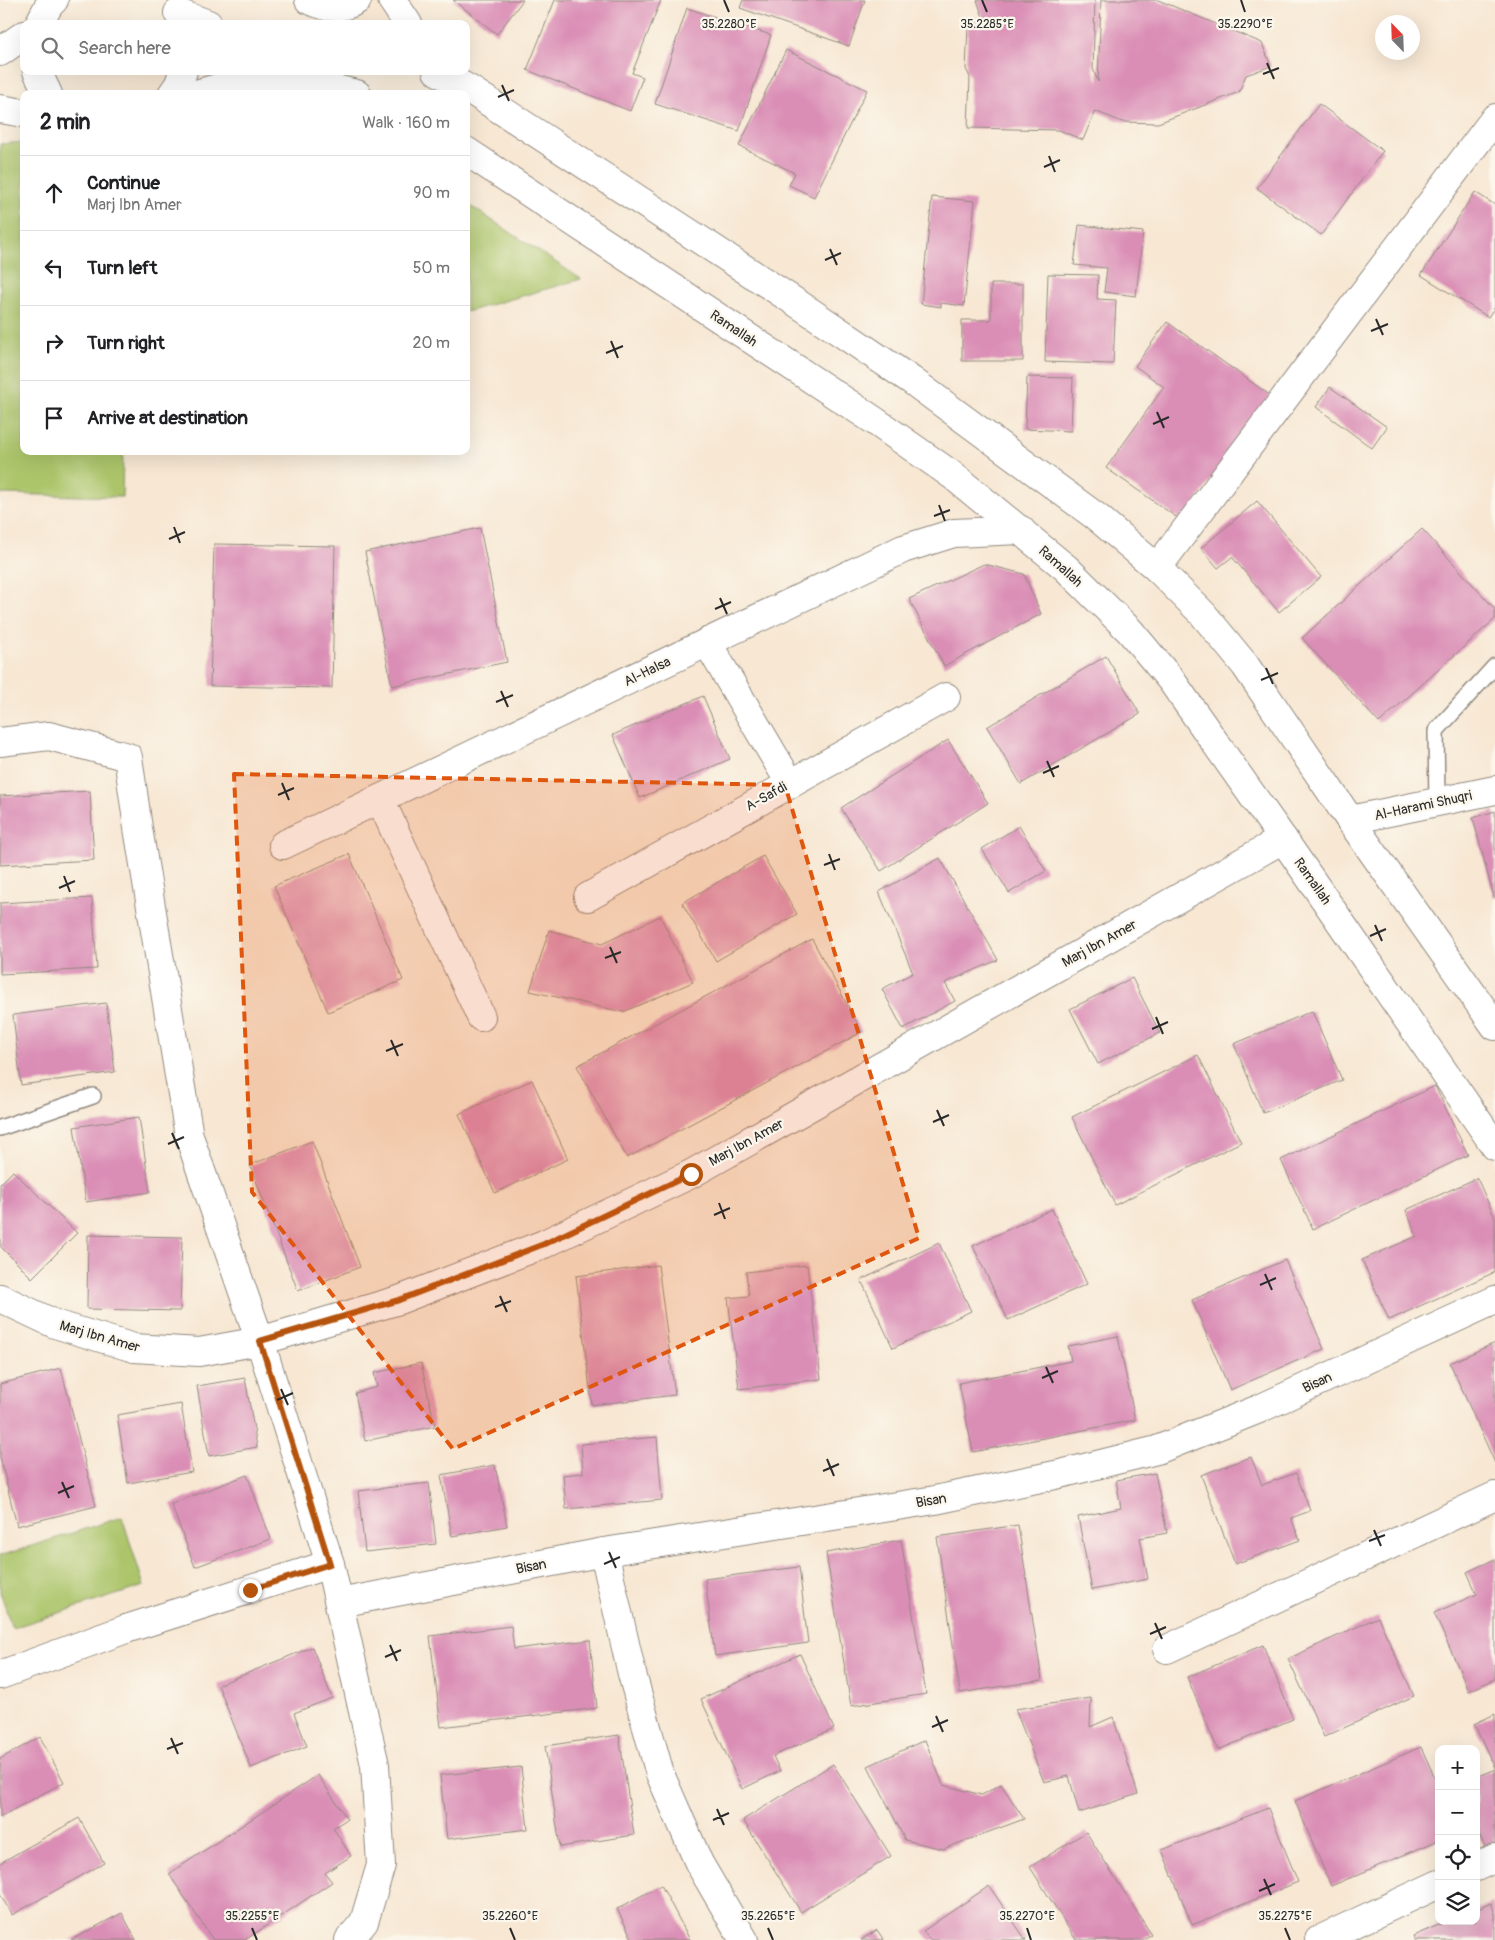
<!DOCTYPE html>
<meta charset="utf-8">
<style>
body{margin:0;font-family:Pangolin,sans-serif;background:#f2f2f2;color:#202124}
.controls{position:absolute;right:15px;bottom:15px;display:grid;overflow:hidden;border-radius:10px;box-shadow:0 5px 20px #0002}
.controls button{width:45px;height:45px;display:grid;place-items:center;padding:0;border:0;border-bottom:1px solid #e0e0e0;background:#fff;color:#202124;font:25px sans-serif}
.compass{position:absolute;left:1375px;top:15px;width:45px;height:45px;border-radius:50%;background:#fff;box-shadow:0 5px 20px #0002;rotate:337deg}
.stop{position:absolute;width:15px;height:15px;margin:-11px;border:4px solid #b45309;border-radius:50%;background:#fff}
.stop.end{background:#b45309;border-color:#fff;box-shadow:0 1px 5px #0008}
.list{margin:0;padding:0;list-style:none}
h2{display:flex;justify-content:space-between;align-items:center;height:65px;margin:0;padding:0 20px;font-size:21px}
h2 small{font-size:16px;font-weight:400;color:#757577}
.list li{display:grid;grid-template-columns:32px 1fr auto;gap:15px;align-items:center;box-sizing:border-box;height:75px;padding:0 20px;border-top:1px solid #e0e0e0}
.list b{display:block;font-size:19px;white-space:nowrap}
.list p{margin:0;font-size:16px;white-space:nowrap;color:#757577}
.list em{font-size:16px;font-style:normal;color:#757577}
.icon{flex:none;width:28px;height:28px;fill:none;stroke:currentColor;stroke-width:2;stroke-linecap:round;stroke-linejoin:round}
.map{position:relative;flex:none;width:1495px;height:1940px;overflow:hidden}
.search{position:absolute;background:#fff;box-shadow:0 5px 20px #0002;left:20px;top:20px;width:450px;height:55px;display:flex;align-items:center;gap:12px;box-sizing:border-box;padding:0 18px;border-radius:10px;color:#757577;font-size:19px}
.panel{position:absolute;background:#fff;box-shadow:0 5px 20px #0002;left:20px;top:90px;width:450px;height:365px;border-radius:10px}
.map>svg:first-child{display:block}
</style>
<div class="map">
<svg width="1495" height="1940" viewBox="0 0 1495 1940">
<rect width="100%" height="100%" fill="#fbf7ec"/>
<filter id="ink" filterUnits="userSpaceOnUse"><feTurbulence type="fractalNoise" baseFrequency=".02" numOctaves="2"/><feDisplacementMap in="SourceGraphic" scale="10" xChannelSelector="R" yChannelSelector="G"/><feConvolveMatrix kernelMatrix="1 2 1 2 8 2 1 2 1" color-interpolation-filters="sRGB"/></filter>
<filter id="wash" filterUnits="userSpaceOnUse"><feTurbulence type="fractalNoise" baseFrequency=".0096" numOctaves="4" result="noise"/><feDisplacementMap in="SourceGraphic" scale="20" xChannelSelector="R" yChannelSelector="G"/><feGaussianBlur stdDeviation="1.12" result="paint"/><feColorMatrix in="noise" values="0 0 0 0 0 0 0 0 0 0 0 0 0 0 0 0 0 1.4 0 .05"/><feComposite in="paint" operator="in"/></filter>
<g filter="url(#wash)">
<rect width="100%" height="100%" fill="#f7e7d3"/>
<!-- green -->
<g fill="#acc56b" stroke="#6c784b">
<polygon points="24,142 24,451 123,451 122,497 0,494 0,144"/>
<polygon points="466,203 581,279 466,312"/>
<polygon points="122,1517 144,1586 12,1628 0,1592 0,1556"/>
</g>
<g id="blocks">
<!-- building -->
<g fill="#da8db5">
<polygon points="453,0 523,0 497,34"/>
<polygon points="555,0 661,0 632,73 643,77 630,111 527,70"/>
<polygon points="743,0 865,0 849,46 740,8"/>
<polygon points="977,0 1095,0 1093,69 1098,82 1101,0 1158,0 1262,43 1271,66 1246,75 1239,92 1158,123 1122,122 1095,111 1083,140 1059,130 968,128 970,77 966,69 968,26 984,20"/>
<polygon points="687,8 771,35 739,131 655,104"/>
<polygon points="786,50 867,90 814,197 789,185 795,173 739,146"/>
<polygon points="1319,104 1383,151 1321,235 1257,188"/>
<polygon points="1475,192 1495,205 1495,307 1488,317 1421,275"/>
<polygon points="932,197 975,201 964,306 941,303 941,307 921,304"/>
<polygon points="1079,225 1143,232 1136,296 1104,292 1107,268 1074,265"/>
<polygon points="1048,274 1098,275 1097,299 1116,300 1113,364 1045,362"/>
<polygon points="991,284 1023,284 1023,361 962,361 962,320 991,320"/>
<polygon points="1167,322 1271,396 1182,521 1106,468 1164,387 1135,366"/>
<polygon points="1027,377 1073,378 1071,431 1025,429"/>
<polygon points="1330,387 1387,427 1372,448 1316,407"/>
<polygon points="1257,501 1321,577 1279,612 1232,557 1218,568 1201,548"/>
<polygon points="480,528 507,662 392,686 365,552"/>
<polygon points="1422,529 1495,609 1495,619 1379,723 1302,638"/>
<polygon points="214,544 335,546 332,688 210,686"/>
<polygon points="984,564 1024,574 1041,614 944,666 909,599"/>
<polygon points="1106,656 1140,714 1021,784 987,727"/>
<polygon points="703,696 730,759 640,798 613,735"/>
<polygon points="948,740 988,803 881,871 841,808"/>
<polygon points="90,791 94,860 0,865 0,796"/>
<polygon points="1495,811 1495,898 1494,898 1473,818"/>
<polygon points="1019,826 1046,871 1009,893 982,849"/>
<polygon points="349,854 403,980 328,1012 274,886"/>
<polygon points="763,856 797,914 716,961 682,903"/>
<polygon points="940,858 998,960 945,983 955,1001 903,1029 882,989 913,973 879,892"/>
<polygon points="92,898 97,969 0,974 0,903"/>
<polygon points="660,916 693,982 623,1012 530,991 549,930 602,944"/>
<polygon points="812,939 862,1032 627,1158 577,1066"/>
<polygon points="1132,978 1160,1033 1098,1064 1070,1009"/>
<polygon points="106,1003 115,1072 21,1085 13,1015"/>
<polygon points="1312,1011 1342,1080 1263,1113 1234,1044"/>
<polygon points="1198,1055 1241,1142 1115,1205 1072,1117"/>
<polygon points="532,1080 568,1159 495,1193 459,1114"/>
<polygon points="1435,1086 1468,1155 1313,1229 1281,1160"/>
<polygon points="139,1117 150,1192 86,1202 74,1127"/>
<polygon points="312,1141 360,1267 298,1291 250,1165"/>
<polygon points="13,1171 77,1233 32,1278 0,1246 0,1184"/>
<polygon points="1477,1178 1495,1218 1495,1272 1389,1320 1362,1260 1417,1236 1406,1210"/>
<polygon points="1052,1209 1087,1284 1008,1320 973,1246"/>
<polygon points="88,1235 182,1237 180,1311 87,1309"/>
<polygon points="939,1243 971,1311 893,1348 861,1280"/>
<polygon points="1285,1260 1324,1349 1230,1390 1192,1300"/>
<polygon points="658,1265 675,1395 592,1405 576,1276"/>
<polygon points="807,1265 821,1379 739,1389 728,1298 749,1296 746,1272"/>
<polygon points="1118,1336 1135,1420 973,1452 959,1383 1071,1361 1068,1346"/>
<polygon points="1495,1343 1495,1463 1450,1363"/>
<polygon points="421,1363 435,1426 365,1441 355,1393 377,1387 374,1373"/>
<polygon points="61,1368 96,1506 17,1526 0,1457 0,1384"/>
<polygon points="245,1378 257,1447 209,1456 197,1386"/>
<polygon points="181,1404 192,1472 128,1483 117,1415"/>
<polygon points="657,1437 662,1500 566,1509 563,1475 583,1473 581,1444"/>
<polygon points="1251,1457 1262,1485 1296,1473 1310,1511 1291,1518 1300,1540 1235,1564 1201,1475"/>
<polygon points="495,1465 507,1526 452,1536 441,1475"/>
<polygon points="1155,1473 1167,1533 1140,1538 1148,1579 1092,1590 1078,1517 1121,1508 1116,1480"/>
<polygon points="247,1475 271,1539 195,1567 171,1504"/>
<polygon points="429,1483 436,1544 365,1552 358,1491"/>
<polygon points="1018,1525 1042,1680 960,1693 937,1537"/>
<polygon points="901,1540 926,1694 851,1706 826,1553"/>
<polygon points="1495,1559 1495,1679 1469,1691 1434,1613 1477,1594 1467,1572"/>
<polygon points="799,1567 808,1643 715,1656 705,1579"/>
<polygon points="1378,1617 1414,1696 1324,1737 1288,1659"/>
<polygon points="511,1626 514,1649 590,1640 597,1708 441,1727 430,1636"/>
<polygon points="1263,1645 1293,1719 1218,1750 1187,1677"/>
<polygon points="312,1647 332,1698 294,1713 307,1746 251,1768 218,1685"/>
<polygon points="800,1654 834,1729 773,1756 780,1771 742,1789 701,1699"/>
<polygon points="1091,1698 1090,1727 1113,1717 1138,1794 1079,1813 1069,1776 1044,1782 1015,1709"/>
<polygon points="1495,1714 1495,1768 1474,1724"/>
<polygon points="619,1735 634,1835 560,1847 545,1746"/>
<polygon points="40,1737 64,1782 0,1817 0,1759"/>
<polygon points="925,1740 943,1785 982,1795 1001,1784 1024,1819 943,1849 905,1840 868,1766"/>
<polygon points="1421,1747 1439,1787 1439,1840 1331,1886 1295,1801"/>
<polygon points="833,1764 891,1856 801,1912 743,1820"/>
<polygon points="521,1767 528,1829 447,1839 440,1775"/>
<polygon points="1495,1769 1495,1843 1485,1847 1476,1828 1476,1777"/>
<polygon points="318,1775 347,1819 333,1828 351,1856 325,1873 332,1882 245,1940 213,1940 169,1874"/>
<polygon points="1268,1808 1298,1882 1192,1925 1162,1850"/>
<polygon points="79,1818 104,1863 12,1915 0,1894 0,1863"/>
<polygon points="1086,1832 1151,1934 1143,1940 1076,1940 1030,1867"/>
<polygon points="661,1885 690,1940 633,1940 617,1909"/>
<polygon points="989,1886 1026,1940 930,1940 923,1931"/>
<polygon points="1491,1903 1495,1914 1495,1940 1415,1940 1413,1936 1448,1921 1476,1921 1476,1910"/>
<polygon points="122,1913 136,1940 71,1940"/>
<polygon points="877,1930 884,1940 861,1940"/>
</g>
</g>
</g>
<g filter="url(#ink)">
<use href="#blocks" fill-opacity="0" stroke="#91897f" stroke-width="1"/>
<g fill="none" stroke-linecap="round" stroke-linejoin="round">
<!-- service casing -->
<g stroke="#91897f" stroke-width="18">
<g id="service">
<polyline points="1437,802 1436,731 1495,666"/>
<polyline points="0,1128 93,1096"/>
</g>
</g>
<!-- minor casing -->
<g stroke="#91897f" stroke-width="30">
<g id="minor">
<polyline points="1157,568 1495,118"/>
<polyline points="707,642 790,783"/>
<polyline points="0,742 49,736 128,757 138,828 189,1136 260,1341 330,1564 375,1765 381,1865 364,1922 349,1940"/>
<polyline points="1495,790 1350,820 1495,1026"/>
<polyline points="380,799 481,1017"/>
<polyline points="283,845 903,549 954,533 1021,530"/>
<polyline points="588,897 946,697"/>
<polyline points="0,1298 55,1324 134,1348 199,1352 260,1341 399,1300 544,1244 691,1174 1283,839"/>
<polyline points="604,1552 632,1674 660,1774 699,1863 744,1940"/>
<polyline points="339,1603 604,1552 935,1500 1060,1474 1157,1450 1259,1409 1495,1300"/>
<polyline points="1167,1649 1495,1496"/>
<polyline points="0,1675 126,1629 330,1564"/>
<polyline points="1476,1867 1495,1858"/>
<polyline points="1319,1940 1439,1884"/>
</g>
</g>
<!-- tertiary casing -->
<g stroke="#91897f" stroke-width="30">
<g id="tertiary">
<path d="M 309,0 C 326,8 341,10 357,0"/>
<polyline points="392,0 408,24"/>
<polyline points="0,52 24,35"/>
<polyline points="437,71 472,91 806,309 911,380 1098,518 1157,568 1203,614 1245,665 1350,820"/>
<polyline points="0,109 24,113"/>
</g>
</g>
<!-- trunk casing -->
<g stroke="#91897f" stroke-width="30">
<g id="trunk">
<polyline points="178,13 208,24"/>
<polyline points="39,24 49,5 54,0"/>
<polyline points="37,71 48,94"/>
<polyline points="172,94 179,84 183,71"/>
<polyline points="196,94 246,80 290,78 357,94"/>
<polyline points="466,151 872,419 952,475 1066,568 1130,631 1171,680 1283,839 1495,1146"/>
</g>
</g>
<!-- service -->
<use href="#service" stroke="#fff" stroke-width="15"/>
<!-- minor -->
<use href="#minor" stroke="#fff" stroke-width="28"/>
<!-- tertiary -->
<use href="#tertiary" stroke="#fff" stroke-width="28"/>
<!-- trunk -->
<use href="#trunk" stroke="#fff" stroke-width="28"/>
</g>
</g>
<g fill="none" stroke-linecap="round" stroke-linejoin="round" filter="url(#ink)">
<!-- route -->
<polyline stroke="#b45309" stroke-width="6" points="250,1590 330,1564 260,1341 399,1300 544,1244 691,1174"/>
</g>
<!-- marked area -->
<path fill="#df570e" fill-opacity="0.2" stroke="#df570e" stroke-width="4" stroke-dasharray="10 6" stroke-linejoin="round" d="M 234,774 L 785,785 L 919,1238 L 453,1449 L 252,1192 Z"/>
<!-- ticks -->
<path fill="none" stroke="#2b2b2b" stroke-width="2" d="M 724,0 L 729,12M 982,0 L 987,12M 1241,0 L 1245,12M 1267,63 L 1274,79M 1263,74 L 1279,68M 502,85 L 509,101M 498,97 L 514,90M 1049,156 L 1055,172M 1044,167 L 1060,160M 830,249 L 837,265M 825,260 L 841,253M 1376,319 L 1383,335M 1371,331 L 1388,324M 611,341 L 618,358M 606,353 L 623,346M 1157,412 L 1164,428M 1153,424 L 1169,417M 939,505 L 945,521M 934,516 L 950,510M 174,527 L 180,543M 169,539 L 185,532M 720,598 L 727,614M 715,609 L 731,602M 1266,668 L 1273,684M 1261,680 L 1278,673M 501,691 L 508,707M 496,702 L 513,695M 1047,761 L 1054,777M 1043,773 L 1059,766M 282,783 L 289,800M 278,795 L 294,788M 829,854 L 835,870M 824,865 L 840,859M 64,876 L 70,892M 59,888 L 75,881M 1375,925 L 1382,941M 1370,936 L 1386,929M 610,947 L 617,963M 605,958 L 621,952M 1156,1017 L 1163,1034M 1152,1029 L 1168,1022M 391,1040 L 398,1056M 386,1051 L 403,1044M 937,1110 L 944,1126M 933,1122 L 949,1115M 172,1133 L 179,1149M 168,1144 L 184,1137M 719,1203 L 725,1219M 714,1215 L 730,1208M 1265,1274 L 1272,1290M 1260,1285 L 1276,1278M 500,1296 L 507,1312M 495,1307 L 511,1301M 1046,1367 L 1053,1383M 1042,1378 L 1058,1371M 281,1389 L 288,1405M 277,1400 L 293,1393M 827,1459 L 834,1476M 823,1471 L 839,1464M 62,1482 L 69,1498M 58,1493 L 74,1486M 1374,1530 L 1381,1546M 1369,1541 L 1385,1535M 609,1552 L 616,1568M 604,1564 L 620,1557M 1155,1623 L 1162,1639M 1150,1634 L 1166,1627M 390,1645 L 397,1661M 385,1657 L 401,1650M 936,1716 L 943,1732M 932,1727 L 948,1720M 171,1738 L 178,1754M 167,1749 L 183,1743M 717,1809 L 724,1825M 713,1820 L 729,1813M 1264,1879 L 1271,1895M 1259,1891 L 1275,1884M 252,1928 L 257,1940M 510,1928 L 515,1940M 768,1928 L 773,1940M 1027,1928 L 1031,1940M 1285,1928 L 1290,1940"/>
<g text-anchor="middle" stroke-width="4.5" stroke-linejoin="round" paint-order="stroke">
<!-- street labels -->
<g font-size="14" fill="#2b2b2b" stroke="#fbf7ec">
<text transform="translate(734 328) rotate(34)" y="5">Ramallah</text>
<text transform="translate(1061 566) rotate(42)" y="5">Ramallah</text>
<text transform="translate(647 671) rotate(-26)" y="5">Al-Halsa</text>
<text transform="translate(766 796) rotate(-29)" y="5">A-Safdi</text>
<text transform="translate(1423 805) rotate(-12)" y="5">Al-Harami Shuqri</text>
<text transform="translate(1313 881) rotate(55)" y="5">Ramallah</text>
<text transform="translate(1099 943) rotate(-29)" y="5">Marj Ibn Amer</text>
<text transform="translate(746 1142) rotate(-29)" y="5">Marj Ibn Amer</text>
<text transform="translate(100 1336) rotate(16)" y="5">Marj Ibn Amer</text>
<text transform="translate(1317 1382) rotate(-25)" y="5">Bisan</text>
<text transform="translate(931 1500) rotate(-10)" y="5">Bisan</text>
<text transform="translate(531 1566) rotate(-11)" y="5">Bisan</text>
</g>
</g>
<g font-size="12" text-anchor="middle" fill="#2b2b2b" stroke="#fbf7ec" stroke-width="4.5" stroke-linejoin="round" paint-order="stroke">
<text x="729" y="28">35.2280°E</text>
<text x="987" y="28">35.2285°E</text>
<text x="1245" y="28">35.2290°E</text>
<text x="252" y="1920">35.2255°E</text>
<text x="510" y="1920">35.2260°E</text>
<text x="768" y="1920">35.2265°E</text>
<text x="1027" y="1920">35.2270°E</text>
<text x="1285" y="1920">35.2275°E</text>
</g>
</svg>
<div class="controls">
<button>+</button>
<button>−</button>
<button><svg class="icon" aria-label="locate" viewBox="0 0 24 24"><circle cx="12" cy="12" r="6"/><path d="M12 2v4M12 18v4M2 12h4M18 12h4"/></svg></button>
<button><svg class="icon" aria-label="layers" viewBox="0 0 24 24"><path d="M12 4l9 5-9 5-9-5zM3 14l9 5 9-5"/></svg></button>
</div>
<svg class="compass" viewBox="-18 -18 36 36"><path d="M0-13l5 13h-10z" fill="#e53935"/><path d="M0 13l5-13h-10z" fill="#757577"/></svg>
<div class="stop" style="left:691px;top:1174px"></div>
<div class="stop end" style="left:250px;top:1590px"></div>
<div class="search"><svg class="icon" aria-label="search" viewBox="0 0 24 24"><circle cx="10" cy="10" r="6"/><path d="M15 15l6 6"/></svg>Search here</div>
<section class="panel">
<h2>2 min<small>Walk · 160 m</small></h2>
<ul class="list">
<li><svg class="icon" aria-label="ahead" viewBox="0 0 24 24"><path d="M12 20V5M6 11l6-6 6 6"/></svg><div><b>Continue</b><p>Marj Ibn Amer</p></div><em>90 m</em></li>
<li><svg class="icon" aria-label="left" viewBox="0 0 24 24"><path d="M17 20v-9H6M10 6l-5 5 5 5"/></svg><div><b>Turn left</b></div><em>50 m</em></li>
<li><svg class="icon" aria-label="right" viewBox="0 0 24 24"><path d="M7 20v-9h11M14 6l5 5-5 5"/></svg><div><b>Turn right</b></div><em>20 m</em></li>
<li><svg class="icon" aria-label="arrive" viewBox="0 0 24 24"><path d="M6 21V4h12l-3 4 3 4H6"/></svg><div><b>Arrive at destination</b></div></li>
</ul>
</section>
</div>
